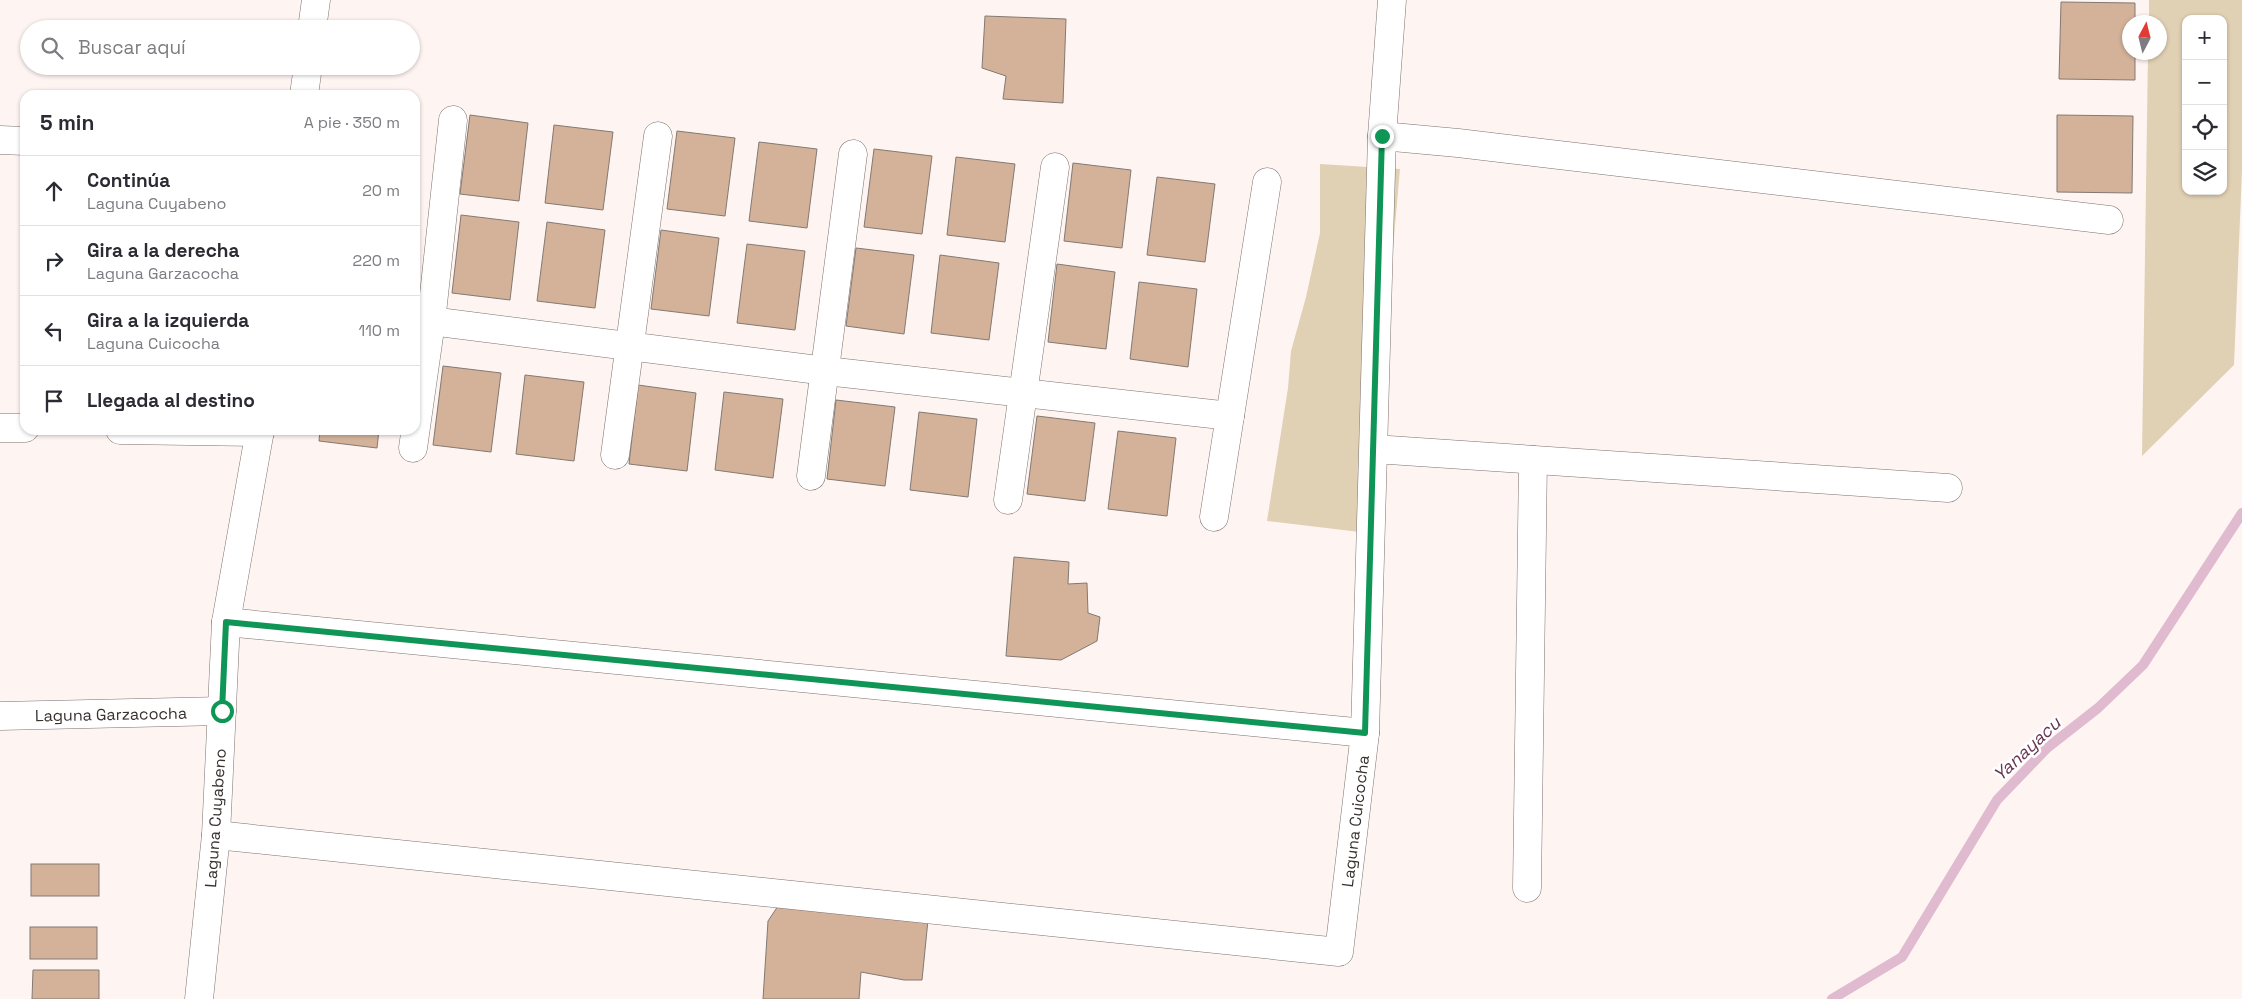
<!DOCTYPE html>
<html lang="es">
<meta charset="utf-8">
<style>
body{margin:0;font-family:"Space Grotesk",sans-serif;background:#f7f7f7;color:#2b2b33}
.controls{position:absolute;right:15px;top:15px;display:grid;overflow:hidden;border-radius:10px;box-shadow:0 1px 4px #0004}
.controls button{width:45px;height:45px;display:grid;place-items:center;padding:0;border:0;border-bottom:1px solid #e1e1e2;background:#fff;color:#2b2b33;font:25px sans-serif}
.compass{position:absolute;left:2122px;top:15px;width:45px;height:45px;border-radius:50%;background:#fff;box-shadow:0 1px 4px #0004;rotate:7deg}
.stop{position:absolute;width:15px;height:15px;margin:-11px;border:4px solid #0f9656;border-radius:50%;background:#fff}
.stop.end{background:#0f9656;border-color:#fff;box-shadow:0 1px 5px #0008}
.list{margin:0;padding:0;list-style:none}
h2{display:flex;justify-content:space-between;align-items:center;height:65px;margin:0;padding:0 20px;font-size:21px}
h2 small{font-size:16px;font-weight:400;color:#7c7c81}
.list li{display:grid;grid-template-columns:32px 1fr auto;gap:15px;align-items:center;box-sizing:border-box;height:70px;padding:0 20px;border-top:1px solid #e1e1e2}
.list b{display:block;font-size:19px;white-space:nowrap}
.list p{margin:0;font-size:16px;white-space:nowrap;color:#7c7c81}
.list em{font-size:16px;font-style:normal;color:#7c7c81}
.icon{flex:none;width:28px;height:28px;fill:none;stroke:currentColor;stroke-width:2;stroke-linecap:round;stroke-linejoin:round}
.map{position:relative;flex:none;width:2242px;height:999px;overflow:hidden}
.search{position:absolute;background:#fff;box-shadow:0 1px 4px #0004;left:20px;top:20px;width:400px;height:55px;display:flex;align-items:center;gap:12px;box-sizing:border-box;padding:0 18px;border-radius:28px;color:#7c7c81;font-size:19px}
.panel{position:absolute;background:#fff;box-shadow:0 1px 4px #0004;left:20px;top:90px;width:400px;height:345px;border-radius:15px}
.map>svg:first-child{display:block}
</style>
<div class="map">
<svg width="2242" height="999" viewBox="0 0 2242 999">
<rect width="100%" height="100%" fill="#fef5f3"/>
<!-- green -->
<g fill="#e0d0b4" fill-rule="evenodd">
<path d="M 2149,0 L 2242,0 L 2242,170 L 2234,365 L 2142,456 L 2148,53 L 2160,52 L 2160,22 L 2149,22 ZM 2186,19 L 2223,19 L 2223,191 L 2186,191 Z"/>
<polygon points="1320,164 1400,169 1368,533 1267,521 1288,388 1291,351 1306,297 1320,233"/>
</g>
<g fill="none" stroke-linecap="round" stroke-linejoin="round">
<!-- stream -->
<polyline stroke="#e0bace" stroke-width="10" points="1832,999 1902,957 1997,800 2047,748 2098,708 2143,665 2242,513"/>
</g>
<!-- building -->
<g fill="#d3b299" stroke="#837972">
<polygon points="2061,2 2135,3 2135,22 2130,22 2130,52 2135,52 2135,80 2059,79"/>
<polygon points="985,16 1066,19 1063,103 1003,99 1006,76 982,68"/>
<polygon points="415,108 419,109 415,141"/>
<polygon points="470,115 528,123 519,201 460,194"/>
<polygon points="2057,115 2133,116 2132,193 2057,192"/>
<polygon points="554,125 613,132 603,210 545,203"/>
<polygon points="677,131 735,138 725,216 667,209"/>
<polygon points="759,142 817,149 807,228 749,221"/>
<polygon points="874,149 932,156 922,234 864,227"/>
<polygon points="956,157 1015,164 1005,242 947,235"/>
<polygon points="1073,163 1131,170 1122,248 1064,241"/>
<polygon points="1157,177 1215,184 1205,262 1147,255"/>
<polygon points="461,215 519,222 510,300 452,293"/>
<polygon points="547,222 605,230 595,308 537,301"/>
<polygon points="661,230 719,238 709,316 651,309"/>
<polygon points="747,244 805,251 795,330 737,323"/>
<polygon points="856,248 914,255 904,334 846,326"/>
<polygon points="940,255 999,263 989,340 931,333"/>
<polygon points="1057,264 1115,272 1106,349 1048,342"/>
<polygon points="1139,282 1197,289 1188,367 1130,359"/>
<polygon points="443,366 501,373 491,452 433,445"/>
<polygon points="525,375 584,382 574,461 516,454"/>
<polygon points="638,385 696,393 687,471 629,464"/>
<polygon points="724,392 783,399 773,478 715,470"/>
<polygon points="836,400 895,407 885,486 827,479"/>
<polygon points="919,412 977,419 968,497 910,490"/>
<polygon points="1037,416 1095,423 1085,501 1027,494"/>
<polygon points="320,430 379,430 377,448 319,441"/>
<polygon points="1118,431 1176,438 1167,516 1108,509"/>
<polygon points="1014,557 1069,562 1068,584 1087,583 1088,613 1100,617 1097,641 1061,660 1006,656"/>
<rect x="31" y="864" width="68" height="32"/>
<polygon points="780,903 928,920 922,980 904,980 861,972 859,999 763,999 768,921"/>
<rect x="30" y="927" width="67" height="32"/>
<polygon points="33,970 99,970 99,999 32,999"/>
</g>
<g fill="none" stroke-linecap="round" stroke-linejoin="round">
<!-- minor casing -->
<g stroke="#7d716e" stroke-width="29">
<g id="minor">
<polyline points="312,29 316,0"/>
<polyline points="304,95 308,66"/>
<polyline points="1382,136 1458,143 2109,220"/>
<polyline points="0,140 25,141"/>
<polyline points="415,319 826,371 1230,416"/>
<polyline points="0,428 25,428"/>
<polyline points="120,430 260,432"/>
<polyline points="413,448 431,322 453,120"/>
<polyline points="1374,449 1948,488"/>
<polyline points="615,455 658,136"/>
<polyline points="811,476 853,154"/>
<polyline points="1008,500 1055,167"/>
<polyline points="1214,517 1267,182"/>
<polyline points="226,622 1365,733"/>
<polyline points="0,716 222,711"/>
<polyline points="216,835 1339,952 1365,733 1382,136 1392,0"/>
<polyline points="1527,888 1533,460"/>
<polyline points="199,999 216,835 226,622 260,430"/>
</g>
</g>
<!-- minor -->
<use href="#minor" stroke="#fff" stroke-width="28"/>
</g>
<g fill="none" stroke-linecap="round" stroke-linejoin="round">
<!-- route -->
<polyline stroke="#0f9656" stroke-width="6" points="222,711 226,622 1365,733 1382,136"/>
</g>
<g text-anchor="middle" stroke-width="5" stroke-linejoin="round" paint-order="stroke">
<!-- street labels -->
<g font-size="16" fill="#373230" stroke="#fff">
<text transform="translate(111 714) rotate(-1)" y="6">Laguna Garzacocha</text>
<text transform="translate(215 818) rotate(-86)" y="6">Laguna Cuyabeno</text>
<text transform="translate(1355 821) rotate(-83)" y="6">Laguna Cuicocha</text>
</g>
<!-- water labels -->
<g font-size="18" font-style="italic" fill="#673552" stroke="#fff">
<text transform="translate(2027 749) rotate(-43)" y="6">Yanayacu</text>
</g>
</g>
</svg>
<div class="controls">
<button>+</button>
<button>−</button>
<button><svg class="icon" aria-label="locate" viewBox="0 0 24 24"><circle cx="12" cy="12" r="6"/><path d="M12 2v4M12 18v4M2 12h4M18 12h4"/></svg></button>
<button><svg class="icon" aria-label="layers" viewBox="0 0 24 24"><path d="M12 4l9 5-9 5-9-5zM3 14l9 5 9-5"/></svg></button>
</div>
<svg class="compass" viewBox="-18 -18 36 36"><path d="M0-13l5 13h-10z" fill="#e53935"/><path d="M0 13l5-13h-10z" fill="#7c7c81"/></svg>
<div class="stop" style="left:222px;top:711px"></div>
<div class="stop end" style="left:1382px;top:136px"></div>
<div class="search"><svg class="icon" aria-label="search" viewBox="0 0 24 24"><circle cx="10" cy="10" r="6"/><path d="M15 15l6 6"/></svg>Buscar aquí</div>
<section class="panel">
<h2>5 min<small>A pie · 350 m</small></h2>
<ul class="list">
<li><svg class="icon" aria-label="ahead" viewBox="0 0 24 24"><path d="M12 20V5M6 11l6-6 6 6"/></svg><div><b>Continúa</b><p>Laguna Cuyabeno</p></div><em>20 m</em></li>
<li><svg class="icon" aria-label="right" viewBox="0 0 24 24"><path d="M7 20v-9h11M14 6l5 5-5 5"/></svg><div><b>Gira a la derecha</b><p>Laguna Garzacocha</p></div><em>220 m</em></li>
<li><svg class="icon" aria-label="left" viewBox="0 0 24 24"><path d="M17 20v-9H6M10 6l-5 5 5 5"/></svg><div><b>Gira a la izquierda</b><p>Laguna Cuicocha</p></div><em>110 m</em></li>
<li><svg class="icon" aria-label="arrive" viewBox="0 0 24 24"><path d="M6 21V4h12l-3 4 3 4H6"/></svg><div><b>Llegada al destino</b></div></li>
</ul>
</section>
</div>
